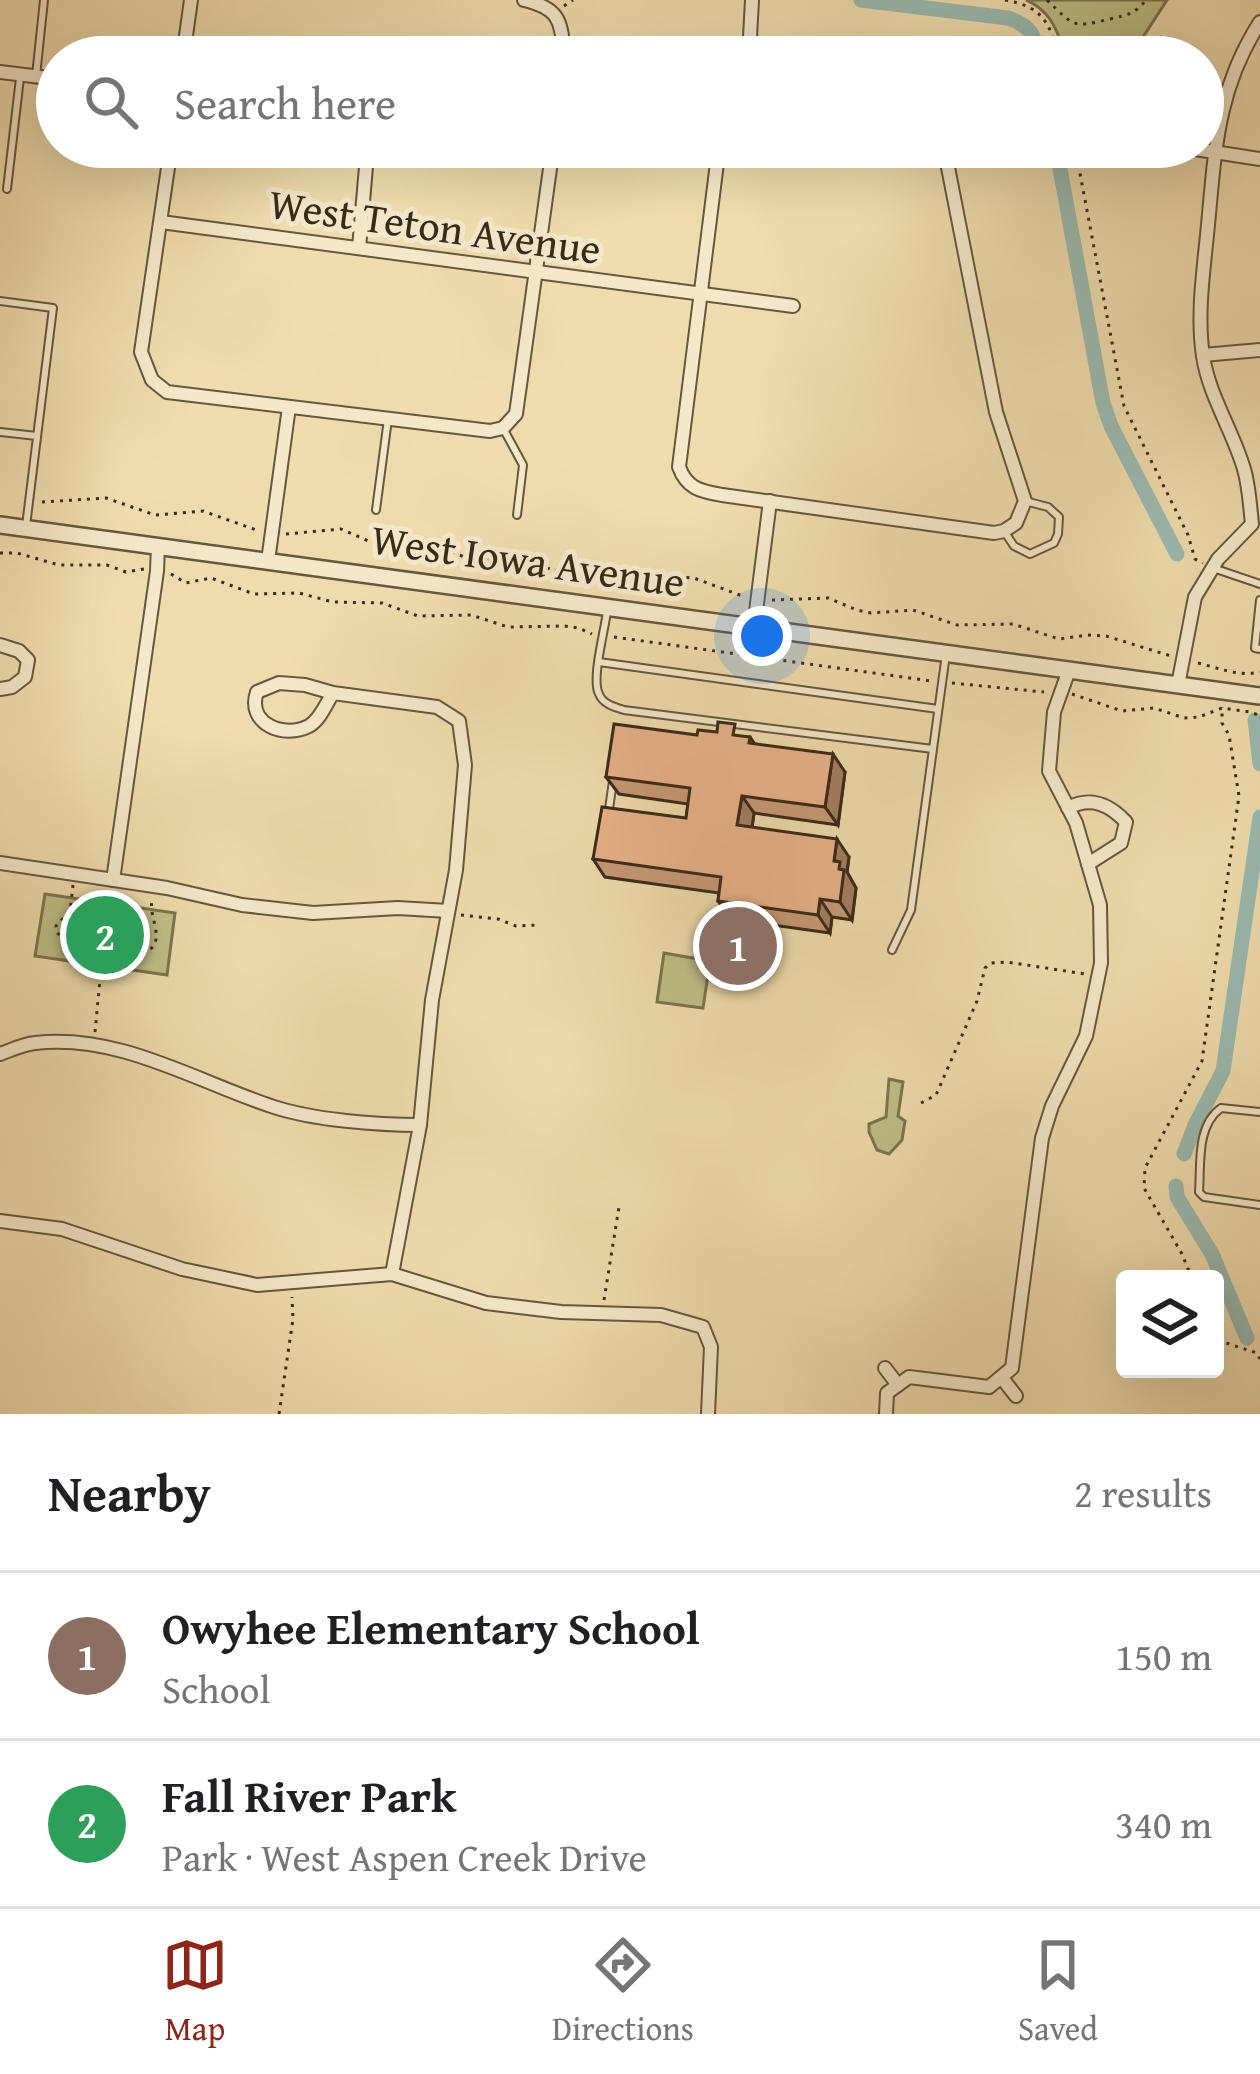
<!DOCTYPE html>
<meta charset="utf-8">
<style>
body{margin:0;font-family:"Gentium Book Plus",serif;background:#f6f6f6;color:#202124}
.controls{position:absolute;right:36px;bottom:36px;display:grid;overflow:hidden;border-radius:12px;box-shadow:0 12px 48px #0002}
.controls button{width:108px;height:108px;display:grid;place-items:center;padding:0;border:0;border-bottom:3px solid #e0e0e0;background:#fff;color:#202124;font:60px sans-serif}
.you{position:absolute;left:762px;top:636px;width:42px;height:42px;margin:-30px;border:9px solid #fff;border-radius:50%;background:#1a73e8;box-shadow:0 0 0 18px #1a73e833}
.badge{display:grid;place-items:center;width:78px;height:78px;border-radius:50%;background:#8f2418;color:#fff;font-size:39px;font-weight:700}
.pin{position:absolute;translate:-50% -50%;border:6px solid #fff;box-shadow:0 3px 12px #0006}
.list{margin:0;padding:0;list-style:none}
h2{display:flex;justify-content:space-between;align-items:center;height:156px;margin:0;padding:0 48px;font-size:51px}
h2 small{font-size:39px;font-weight:400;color:#757577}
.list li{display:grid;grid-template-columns:78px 1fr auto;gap:36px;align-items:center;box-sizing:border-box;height:168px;padding:0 48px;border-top:3px solid #e0e0e0}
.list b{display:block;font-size:45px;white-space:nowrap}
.list p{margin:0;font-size:39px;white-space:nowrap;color:#757577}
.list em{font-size:39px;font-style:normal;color:#757577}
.icon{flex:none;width:66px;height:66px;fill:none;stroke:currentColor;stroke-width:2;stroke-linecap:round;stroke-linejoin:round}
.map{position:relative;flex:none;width:1260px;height:1414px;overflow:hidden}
.search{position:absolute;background:#fff;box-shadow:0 12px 48px #0002;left:36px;right:36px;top:36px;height:132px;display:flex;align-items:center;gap:30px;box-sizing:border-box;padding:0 42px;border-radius:66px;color:#757577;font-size:45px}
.sheet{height:492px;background:#fff}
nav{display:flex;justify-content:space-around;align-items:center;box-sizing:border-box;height:168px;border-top:3px solid #e0e0e0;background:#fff;font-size:33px;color:#757577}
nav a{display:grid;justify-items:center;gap:6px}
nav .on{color:#8f2418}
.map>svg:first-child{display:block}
</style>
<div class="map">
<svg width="1260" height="1414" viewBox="0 0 1260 1414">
<rect width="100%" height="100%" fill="#efdcae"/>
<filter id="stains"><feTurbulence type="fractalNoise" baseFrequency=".00167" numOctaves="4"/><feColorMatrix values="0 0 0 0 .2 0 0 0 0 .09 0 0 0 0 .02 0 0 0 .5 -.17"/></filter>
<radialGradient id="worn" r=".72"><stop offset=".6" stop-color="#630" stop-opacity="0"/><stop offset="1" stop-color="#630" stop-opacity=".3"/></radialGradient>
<!-- green -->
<g fill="#bfbf86" stroke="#7c744f" stroke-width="3">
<path d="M 1026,0 L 1167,0 L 1130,57 L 1063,47 C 1055,25 1048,10 1026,0 Z"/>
<polygon points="45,894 175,913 167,975 35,956"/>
<polygon points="664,953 710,961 703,1008 657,1002"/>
<polygon points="889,1079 903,1082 898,1116 905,1121 902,1140 889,1154 877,1150 869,1132 869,1124 886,1117"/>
</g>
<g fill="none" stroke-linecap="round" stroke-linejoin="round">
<!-- canal -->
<g stroke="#9abab0" stroke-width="15">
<path d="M 861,0 L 1008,18 C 1030,26 1035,34 1039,57"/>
<polyline points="1056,147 1103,403 1111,426 1177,554"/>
<polyline points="1255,720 1260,764"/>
<polyline points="1184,1154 1195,1125 1223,1071 1260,817"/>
<polyline points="1176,1186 1177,1197 1212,1254 1247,1338"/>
</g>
<!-- service casing -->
<g stroke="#67563e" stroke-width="10">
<g id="service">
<polyline points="36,76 44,0"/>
<polyline points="7,189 20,78"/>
<polyline points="0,301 53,308 26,526"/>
<polyline points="503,428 523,465 517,515"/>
<polyline points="0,432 37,436"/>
<polyline points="376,510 388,419"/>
<polyline points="1004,531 1014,546 1030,554 1054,543 1058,534 1059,517 1048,507 1025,501"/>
<polyline points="1213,568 1260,584"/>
<polyline points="1260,600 1255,648 1260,649"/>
<path d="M 607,611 C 605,630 591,679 599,694 C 603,704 614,707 624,710 L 933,749"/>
<polyline points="599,662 938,709"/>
<polyline points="608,816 613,781"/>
<polyline points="892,950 911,910 946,654"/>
<path d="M 1260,1112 L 1221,1108 C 1196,1126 1201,1164 1199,1192 L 1204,1197 L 1260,1205"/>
</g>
</g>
<!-- minor casing -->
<g stroke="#67563e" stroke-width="16">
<g id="minor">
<path d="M 524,0 C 562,9 560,22 565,57"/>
<polyline points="752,0 750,37 754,57"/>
<polyline points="183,57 191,0"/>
<polyline points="0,72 57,79"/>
<polyline points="171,147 141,352 152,380 167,392 490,431 503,428 516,414 553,147"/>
<path d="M 719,147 L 679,467 C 687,489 701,491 722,495 L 994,533 L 1004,531 L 1016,523 L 1025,501 L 996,412 L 944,147"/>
<polyline points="1182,147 1260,159"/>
<polyline points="161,222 793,306"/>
<polyline points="359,248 367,155"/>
<polyline points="1203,355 1260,350"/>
<polyline points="268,561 289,407"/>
<polyline points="754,627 770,501"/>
<polyline points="0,645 19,651 28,660 25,677 12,687 0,689"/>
<path d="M 1178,685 L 1195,597 L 1218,559 L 1252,524 C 1250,506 1249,486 1244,469 C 1233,431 1209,396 1203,356 C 1197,316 1203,275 1207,235 C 1215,156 1215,92 1260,22"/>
<path d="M 333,693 C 326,704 320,720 309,726 C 284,739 246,724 257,692 L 279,683 L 305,685 L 333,693 L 437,707 L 459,721 L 465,765 L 456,870 L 432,1000 L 420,1125 L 392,1274"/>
<path d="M 1068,808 C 1091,796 1109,804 1126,822 L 1121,843 L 1088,864"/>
<polyline points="0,863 167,888 242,905 313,913 398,908 448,911"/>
<polyline points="113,880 157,571 158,546"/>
<path d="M 0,1054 C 11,1050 24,1044 35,1043 C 119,1033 197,1082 274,1107 C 314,1120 377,1125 420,1125"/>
<polyline points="0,1221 62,1229 182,1269 257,1285 392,1274 486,1303 561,1312 661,1315 703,1327 711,1347 708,1414"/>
<polyline points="885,1368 898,1385"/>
<polyline points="1002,1378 1016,1396"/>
<polyline points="886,1414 887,1393 909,1377 989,1387 1012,1368 1042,1138 1052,1106 1086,1036 1101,963 1100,905 1076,823 1049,771 1054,712 1069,670"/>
</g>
</g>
<!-- tertiary casing -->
<g stroke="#67563e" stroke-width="20">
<polyline id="tertiary" points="0,525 1260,696"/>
</g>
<!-- path -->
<g stroke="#3a2a18" stroke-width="3" stroke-dasharray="3 6" stroke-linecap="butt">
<path d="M 1005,0 C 1042,7 1050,21 1058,57"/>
<path d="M 1047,0 C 1075,27 1072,28 1110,19 C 1127,15 1135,14 1146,0"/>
<polyline points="564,6 573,0"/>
<polyline points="1075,147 1124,406 1188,535 1195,559 1203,563"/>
<polyline points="42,502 106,498 155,515 203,511 259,531"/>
<polyline points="286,534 341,529 373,543 389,545 417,541 437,545 464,557 478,559 524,557 550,569 563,571 591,566 609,567 650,583 680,577 694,578 745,597"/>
<polyline points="0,553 17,553 59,565 107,565 126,572 144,569"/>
<path d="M 564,572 C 589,584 596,585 621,572"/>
<polyline points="171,574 186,583 211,578 254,594 299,593 333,602 382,603 418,616 471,615 508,627 564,626 579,628 592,634"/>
<polyline points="772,600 828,598 857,610 871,613 913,610 957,625 1013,624 1059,639 1088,635 1106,636 1171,656"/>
<polyline points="614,637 931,681"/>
<path d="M 1198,663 C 1219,668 1238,677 1260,672"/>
<polyline points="952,683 1044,692"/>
<polyline points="1072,694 1122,711 1154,708 1184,718 1199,717 1222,708 1251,712 1260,716"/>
<path d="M 73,885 L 70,911 L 56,926 L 57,933 C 74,946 139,969 154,945 C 161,933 149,915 152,900"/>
<polyline points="461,915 498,919 516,926 538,925"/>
<polyline points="95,1032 101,969 117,939 117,933 107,917 112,894"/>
<polyline points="921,1103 936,1095 977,1001 985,968 991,963 1007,962 1085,974"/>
<polyline points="1192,1279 1182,1254 1144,1188 1145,1168 1202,1061 1239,796 1229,735 1222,723 1222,707"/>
<polyline points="604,1300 619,1207"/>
<polyline points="1215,1331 1220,1341 1257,1353 1260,1359"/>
<polyline points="279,1414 293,1319 292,1297"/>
</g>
<!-- service -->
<use href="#service" stroke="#f5e8ca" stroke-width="6"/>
<!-- minor -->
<use href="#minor" stroke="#f5e8ca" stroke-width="12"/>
<!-- tertiary -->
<use href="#tertiary" stroke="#f5e8ca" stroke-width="15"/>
</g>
<!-- wall -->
<polygon fill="#c89977" stroke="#3a2a18" stroke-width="3" points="697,735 750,737 755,744 845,772 838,825 754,813 752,827 849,857 847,872 856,888 852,920 832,917 830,933 730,919 718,901 719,893 605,877 593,859 686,818 688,804 619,794 606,777"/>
<!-- shaded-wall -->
<g fill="#a27d61" stroke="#3a2a18" stroke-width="3">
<polygon points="833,754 845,772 838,825 825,807"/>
<polygon points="742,796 754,813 750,843 737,825"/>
<polygon points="837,839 849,857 847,872 856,888 852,920 840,902 834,861"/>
<polygon points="820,899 832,917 830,933 818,915"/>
</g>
<!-- building -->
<polygon fill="#e8b28a" stroke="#3a2a18" stroke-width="3" points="718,722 735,724 733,735 750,737 749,743 833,754 825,807 742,796 737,825 837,839 834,861 840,862 839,869 844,870 840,902 820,899 818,915 718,901 721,877 593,859 602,807 686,818 690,788 606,777 614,724 697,735 698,730 717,732"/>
<g text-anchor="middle" stroke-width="10" stroke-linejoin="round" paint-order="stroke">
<!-- street labels -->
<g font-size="42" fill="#3a2a18" stroke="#f5e8ca">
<text transform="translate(435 226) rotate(8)" y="15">West Teton Avenue</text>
<text transform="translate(528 560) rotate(8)" y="15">West Iowa Avenue</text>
</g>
</g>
<rect width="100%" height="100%" filter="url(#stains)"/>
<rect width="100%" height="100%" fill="url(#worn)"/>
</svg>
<div class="controls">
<button><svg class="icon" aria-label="layers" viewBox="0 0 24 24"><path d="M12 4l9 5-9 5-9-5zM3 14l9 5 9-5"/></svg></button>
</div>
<div class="you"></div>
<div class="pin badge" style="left:738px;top:946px;background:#8d6e63">1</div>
<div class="pin badge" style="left:105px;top:935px;background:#2e9e5b">2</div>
<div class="search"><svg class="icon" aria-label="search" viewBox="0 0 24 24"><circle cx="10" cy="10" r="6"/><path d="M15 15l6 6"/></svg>Search here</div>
</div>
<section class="sheet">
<h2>Nearby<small>2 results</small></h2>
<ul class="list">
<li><span class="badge" style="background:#8d6e63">1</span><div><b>Owyhee Elementary School</b><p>School</p></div><em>150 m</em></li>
<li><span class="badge" style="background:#2e9e5b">2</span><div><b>Fall River Park</b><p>Park · West Aspen Creek Drive</p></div><em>340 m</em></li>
</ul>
</section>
<nav>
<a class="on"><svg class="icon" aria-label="map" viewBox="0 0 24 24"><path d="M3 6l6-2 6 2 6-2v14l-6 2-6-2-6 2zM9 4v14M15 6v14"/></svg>Map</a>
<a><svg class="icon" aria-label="directions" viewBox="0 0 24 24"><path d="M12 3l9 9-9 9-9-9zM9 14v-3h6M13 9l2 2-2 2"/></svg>Directions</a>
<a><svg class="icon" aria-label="saved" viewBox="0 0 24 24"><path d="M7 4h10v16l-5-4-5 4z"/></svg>Saved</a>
</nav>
